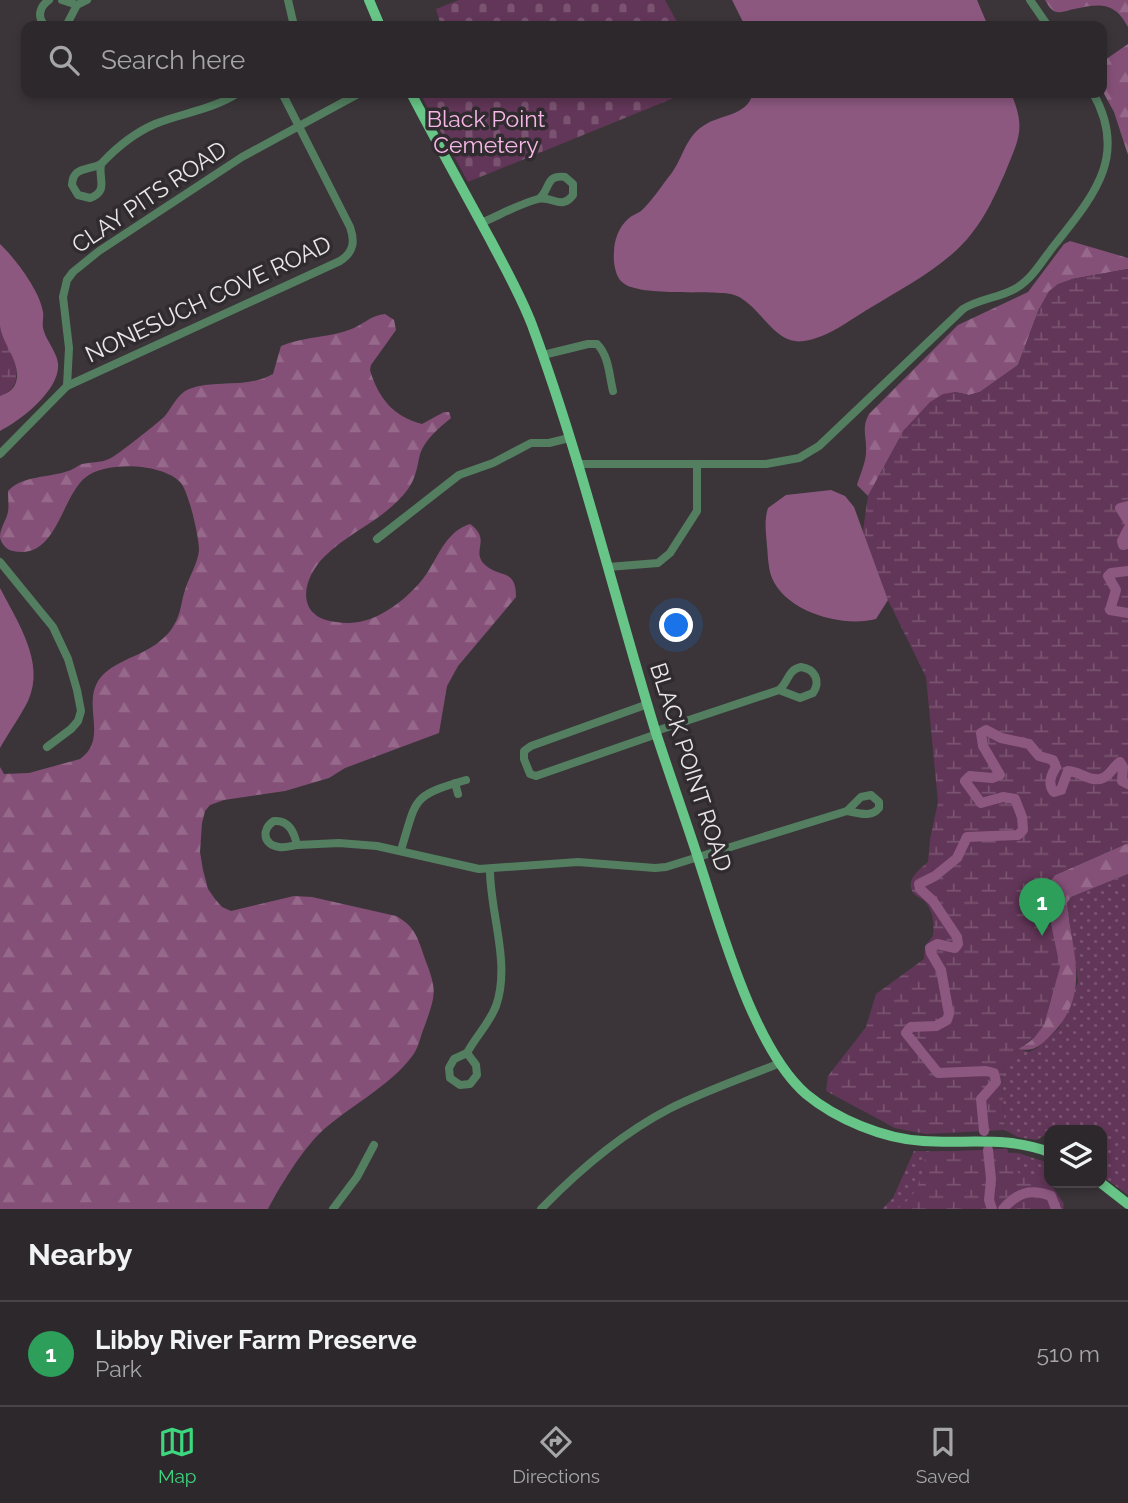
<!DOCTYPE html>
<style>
body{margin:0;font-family:Raleway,sans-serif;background:#343033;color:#f1f3f6}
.controls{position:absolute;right:21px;bottom:21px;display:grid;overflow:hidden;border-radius:14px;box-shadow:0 4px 10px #0003}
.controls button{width:63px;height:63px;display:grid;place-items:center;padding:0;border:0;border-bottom:2px solid #484447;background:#2c282b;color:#f1f3f6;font:35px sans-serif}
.you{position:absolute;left:677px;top:626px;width:24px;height:24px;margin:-18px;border:5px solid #fff;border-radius:50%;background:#1a73e8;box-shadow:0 0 0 10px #1a73e833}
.badge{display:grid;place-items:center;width:46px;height:46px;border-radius:50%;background:#3cd77e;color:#fff;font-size:23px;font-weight:700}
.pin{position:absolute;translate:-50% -58px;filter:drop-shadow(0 2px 4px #0008)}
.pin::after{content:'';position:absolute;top:37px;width:24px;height:21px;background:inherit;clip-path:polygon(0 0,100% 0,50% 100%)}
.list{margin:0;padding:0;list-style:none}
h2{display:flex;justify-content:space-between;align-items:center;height:91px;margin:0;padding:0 28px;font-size:30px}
h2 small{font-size:23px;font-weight:400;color:#a6a6a9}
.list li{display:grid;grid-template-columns:46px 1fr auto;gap:21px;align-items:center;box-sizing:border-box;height:105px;padding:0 28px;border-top:2px solid #484447}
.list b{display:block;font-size:26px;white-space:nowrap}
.list p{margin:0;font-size:23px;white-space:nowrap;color:#a6a6a9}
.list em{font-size:23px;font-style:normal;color:#a6a6a9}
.icon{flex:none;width:38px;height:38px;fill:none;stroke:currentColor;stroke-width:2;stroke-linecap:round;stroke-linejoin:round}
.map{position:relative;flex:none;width:1128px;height:1209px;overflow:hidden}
.search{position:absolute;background:#2c282b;box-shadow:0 4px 10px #0003;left:21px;right:21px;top:21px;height:77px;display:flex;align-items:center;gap:18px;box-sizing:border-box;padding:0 24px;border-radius:14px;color:#a6a6a9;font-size:26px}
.sheet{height:196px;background:#2c282b}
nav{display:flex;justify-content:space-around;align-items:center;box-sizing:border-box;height:98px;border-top:2px solid #484447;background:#2c282b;font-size:19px;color:#a6a6a9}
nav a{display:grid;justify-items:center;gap:4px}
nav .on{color:#3cd77e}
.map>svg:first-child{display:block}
</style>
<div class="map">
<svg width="1128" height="1209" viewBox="0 0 1128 1209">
<defs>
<pattern id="green-dots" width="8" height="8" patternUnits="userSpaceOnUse" patternTransform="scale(1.75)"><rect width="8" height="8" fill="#623658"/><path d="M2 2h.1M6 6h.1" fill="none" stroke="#795370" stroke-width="1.8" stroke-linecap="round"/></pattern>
<pattern id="forest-firs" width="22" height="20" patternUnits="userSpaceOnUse" patternTransform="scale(1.75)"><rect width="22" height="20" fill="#855078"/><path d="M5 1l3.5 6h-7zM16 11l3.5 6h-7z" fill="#96698b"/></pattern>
<pattern id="wetland-marsh" width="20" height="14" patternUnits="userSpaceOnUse" patternTransform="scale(1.75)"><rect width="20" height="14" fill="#623658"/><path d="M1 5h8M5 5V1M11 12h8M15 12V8" fill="none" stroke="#795370"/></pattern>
<pattern id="cemetery-stones" width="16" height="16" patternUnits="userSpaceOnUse" patternTransform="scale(1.75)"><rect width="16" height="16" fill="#623658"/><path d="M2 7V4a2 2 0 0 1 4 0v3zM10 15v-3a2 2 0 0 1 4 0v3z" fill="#795370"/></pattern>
</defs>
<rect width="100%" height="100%" fill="#3b3539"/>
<!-- green -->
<g fill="url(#green-dots)">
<polygon points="1128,874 1128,1195 1102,1176 1102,1130 1049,1130 1049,1138 1043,1136 1037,1140 1018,1137 1005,1130 1002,1085 1004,1063 1018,1049 1029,1052 1037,1048 1059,1028 1078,982 1067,903 1071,897"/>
<polygon points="914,1151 1018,1153 1049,1163 1051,1209 882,1209 893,1198"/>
</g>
<!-- forest -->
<g fill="url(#forest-firs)">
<path d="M 1045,0 L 1128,0 L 1128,27 C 1115,2 1100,3 1074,9 C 1069,10 1062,13 1057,12 C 1051,11 1048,5 1045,0 Z"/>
<polygon points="1128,44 1128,155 1114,112 1102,90 1102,62"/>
<path d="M 1070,241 L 1128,258 L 1128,269 L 1072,279 L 1039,309 L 1018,365 L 980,392 L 969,395 L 955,392 L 904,430 L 868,496 L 857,485 C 860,475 866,462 866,452 C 867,437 861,428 869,414 L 958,325 L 1028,292 L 1064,244 Z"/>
<path d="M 385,314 L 394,320 L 396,330 L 371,365 L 370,370 C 378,398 394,417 422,424 L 444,412 L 449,412 L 451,418 C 438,429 426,438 420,454 C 417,467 416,478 408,489 C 385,520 350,531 325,556 C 301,579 295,618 336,622 C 347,624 357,623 367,620 C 390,613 417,590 429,570 C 440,552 448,531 470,524 C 492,540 471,550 484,564 C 499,579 516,567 516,597 L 458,666 L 447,686 L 439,733 L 345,768 L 329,778 L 285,791 L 224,800 L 210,805 L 205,811 L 202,823 L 200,852 L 203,870 L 208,889 L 215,899 L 222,907 L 231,911 L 294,896 L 312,897 L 396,916 C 416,927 418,939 425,959 C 437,990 436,994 425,1025 C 421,1034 419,1047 413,1055 C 389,1088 348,1106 319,1134 C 301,1152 280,1186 268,1209 L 0,1209 L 0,767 L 4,774 L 29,773 L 80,759 C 107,740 85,710 96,685 C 106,662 142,657 160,641 C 166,636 171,631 174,625 C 181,614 181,602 185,590 C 189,577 198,563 199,550 C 199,537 189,493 181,483 C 163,463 106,461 86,477 C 61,496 57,561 13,551 C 7,550 1,544 0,537 C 0,528 6,521 8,512 C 9,506 8,498 8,491 C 23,475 49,478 68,471 C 73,470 77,466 82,464 C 91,462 100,463 109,459 C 118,455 155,425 164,417 C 172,408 177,394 189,389 C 215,379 247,389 273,374 L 281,346 C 304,336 331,338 354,328 C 365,323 372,315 385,314 Z"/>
<path d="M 1128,843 L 1128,874 L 1071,897 L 1067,903 C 1072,954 1092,995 1050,1036 C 1039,1047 1033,1052 1018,1049 C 1024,1045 1031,1042 1035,1036 C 1063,999 1055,932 1043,890 L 1055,875 Z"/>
</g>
<!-- wetland -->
<g fill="url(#wetland-marsh)">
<path d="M 1128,269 L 1128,843 L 1055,875 L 1044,890 L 1060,967 L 1044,1025 L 1034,1038 L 1018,1049 L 1004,1063 L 1002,1085 L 1005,1130 L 926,1134 L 895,1128 L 826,1091 L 828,1076 L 866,1027 L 876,994 L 924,959 L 925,946 L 933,936 C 934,924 934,915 927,904 C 924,899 918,898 914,894 C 904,880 919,870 928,862 L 930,839 L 938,802 L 926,677 L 888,600 L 869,553 L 863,531 L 868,496 L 904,430 L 930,402 L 943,394 L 955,392 L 969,395 L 980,392 L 1018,365 L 1039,309 L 1049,291 L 1058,284 L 1072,279 Z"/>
<path d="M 0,328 C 11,349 31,385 0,396 Z"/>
<path d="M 1007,1149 C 1019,1185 1019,1170 1048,1180 L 1064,1204 L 1063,1209 L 896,1209 C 918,1197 923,1175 926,1152 Z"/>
</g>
<!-- cemetery -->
<g fill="url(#cemetery-stones)">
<polygon points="459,0 665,0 679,26 441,26 436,9"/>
<polygon points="420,93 686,93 468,182"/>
</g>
<!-- water -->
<g fill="#8d5880">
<polygon points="732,0 977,0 988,26 745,26"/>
<path d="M 753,93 L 1011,93 C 1026,129 1019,138 1005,173 C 996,193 986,216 972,233 C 949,264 903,288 870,308 C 850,320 827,338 804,341 C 772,346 759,300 731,294 C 709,290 637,297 622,282 C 615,276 613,261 614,252 C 614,240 619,227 628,219 C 632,215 637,214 641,211 C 652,201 662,185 671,174 C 683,158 685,138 703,126 C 720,114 747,117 753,93 Z"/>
<path d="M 0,244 C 15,258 40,291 43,312 C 44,317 42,323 43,328 C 46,341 56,350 58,363 C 61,390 20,421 0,431 L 0,396 C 10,392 16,388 17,377 C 18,358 2,343 0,326 C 0,300 0,270 0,244 Z"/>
<path d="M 831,490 L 845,496 L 854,507 L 888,600 L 876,619 C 843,628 786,612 772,578 C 768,568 768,556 767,546 C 766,533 764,520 768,508 L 786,495 Z"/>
<path d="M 0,588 C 17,621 46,663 28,701 C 20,717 9,732 0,748 Z"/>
</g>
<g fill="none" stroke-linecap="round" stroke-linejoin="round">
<!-- river -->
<g stroke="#8d5880" stroke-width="10">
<polyline points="1128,506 1120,508 1128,521"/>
<polyline points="1128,529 1122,541 1123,545 1128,544"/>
<polyline points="1128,571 1111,573 1108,576 1116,590 1110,610 1128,613"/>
<path d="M 984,1131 L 981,1099 L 996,1082 L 994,1073 L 986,1071 L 938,1073 L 906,1033 L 911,1027 L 936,1026 L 947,1020 L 949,1014 L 941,970 L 931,953 L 930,948 L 937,944 L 955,948 L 958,944 L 957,937 L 933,901 L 920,889 L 919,884 L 935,876 L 957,858 L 967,837 L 1018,835 L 1023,830 L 1022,817 L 1015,799 L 1003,797 L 981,803 L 965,781 L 970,776 L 992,778 L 1000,775 L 983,746 L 981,733 L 986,730 L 1001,738 L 1029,744 L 1039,756 L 1053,760 L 1056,767 C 1051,775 1047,784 1054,792 L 1061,790 L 1068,771 C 1080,771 1090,783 1103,778 C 1110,775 1114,766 1120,762 L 1123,767 L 1122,781 L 1128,784"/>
<polyline points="988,1150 991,1179 989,1200 992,1209"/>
<path d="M 1003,1209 C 1017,1193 1030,1188 1051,1196 L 1056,1209"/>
</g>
<!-- minor -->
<g stroke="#537f60" stroke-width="8">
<polyline points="62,0 77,5 66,26"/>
<polyline points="288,0 294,26"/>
<polyline points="1030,0 1048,26"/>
<polyline points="77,5 87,0"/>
<path d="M 45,26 C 37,17 39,7 49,0"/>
<path d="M 101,164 C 116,148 134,133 155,124 C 182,113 212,110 238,93"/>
<path d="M 101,164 C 98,179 109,191 90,198 L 78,195 L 72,185 C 73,166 88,171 101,164 Z"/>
<path d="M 481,223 C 500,215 519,204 538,199 C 552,195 561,211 573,195 L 573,184 L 565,177 C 546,174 550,189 540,198"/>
<path d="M 543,355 L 588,344 L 597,344 C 609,356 609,375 613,391"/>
<path d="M 67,386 L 340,261 C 354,252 355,241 350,227 L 282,93"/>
<polyline points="0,454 67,386 69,348 63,297 67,280 73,272 99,251 242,157 360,93"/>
<path d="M 577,464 L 766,464 L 799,458 L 819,446 L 963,309 C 980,298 1001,298 1018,287 C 1034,277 1045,256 1057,242 C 1095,194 1128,155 1093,93"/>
<polyline points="377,539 459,475 493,463 531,443 549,443 569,438"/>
<polyline points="0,562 53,627 68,659 77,690 81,711 78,721 71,729 47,747"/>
<polyline points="608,567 658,563 670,553 697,511 697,464"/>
<path d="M 801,667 C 815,669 821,681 813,693 L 800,698 L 779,690 C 789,682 787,670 801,667 Z"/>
<polyline points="648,704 531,746 524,751 524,759 530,774 536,776 657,734"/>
<polyline points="656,731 779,690"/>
<polyline points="455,783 458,794"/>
<path d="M 871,795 L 879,802 L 879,808 C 871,818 859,813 847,811 L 861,797 Z"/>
<path d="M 274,821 C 289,820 294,832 297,845 C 291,846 285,848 279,847 C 263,845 261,829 274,821 Z"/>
<polyline points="297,845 339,843 377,846 479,869 578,862 655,868 666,867 847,811"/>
<path d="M 401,850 C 417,798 411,796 466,780"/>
<path d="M 467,1053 C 476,1036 489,1024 496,1006 C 511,964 490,913 490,870"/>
<polygon points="467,1053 476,1065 477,1075 470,1084 460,1085 450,1078 449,1068 454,1059"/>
<polyline points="333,1209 357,1177 374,1145"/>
<path d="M 541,1209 C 579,1170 621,1134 669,1109 C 705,1091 743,1078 780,1063"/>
</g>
<!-- major -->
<g stroke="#67c587" stroke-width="10">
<polyline points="369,0 380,26"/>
<path d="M 411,93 C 437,143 464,191 491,241 C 505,268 521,296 532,325 C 581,458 614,596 655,730 C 669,773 684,815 698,858 C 720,924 753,1048 806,1094 C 836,1119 884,1139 923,1141 C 967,1144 1007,1136 1049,1152"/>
<polyline points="1101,1183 1128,1204"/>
</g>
</g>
<g text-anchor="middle" stroke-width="7" stroke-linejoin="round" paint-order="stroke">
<!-- park labels -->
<g font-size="23" fill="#f7b7e6" stroke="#302b2f">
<text x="486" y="127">Black Point<tspan x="486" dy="26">Cemetery</tspan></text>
</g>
<!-- street labels -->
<g font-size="23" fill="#eae7e9" stroke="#302b2f">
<text transform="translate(149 197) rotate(-34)" y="8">CLAY PITS ROAD</text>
<text transform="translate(208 299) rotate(-25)" y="8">NONESUCH COVE ROAD</text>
<text transform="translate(691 767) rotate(72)" y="8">BLACK POINT ROAD</text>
</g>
</g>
</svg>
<div class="controls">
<button><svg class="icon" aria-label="layers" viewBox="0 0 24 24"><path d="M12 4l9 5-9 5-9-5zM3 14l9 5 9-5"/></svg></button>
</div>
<div class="you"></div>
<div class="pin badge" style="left:1042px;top:936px;background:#2e9e5b">1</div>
<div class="search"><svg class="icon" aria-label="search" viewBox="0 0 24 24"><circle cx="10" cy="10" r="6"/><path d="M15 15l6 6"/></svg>Search here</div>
</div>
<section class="sheet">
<h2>Nearby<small></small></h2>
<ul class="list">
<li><span class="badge" style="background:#2e9e5b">1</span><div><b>Libby River Farm Preserve</b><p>Park</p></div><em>510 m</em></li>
</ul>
</section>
<nav>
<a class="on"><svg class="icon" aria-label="map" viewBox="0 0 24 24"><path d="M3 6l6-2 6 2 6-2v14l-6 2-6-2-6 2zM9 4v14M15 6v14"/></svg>Map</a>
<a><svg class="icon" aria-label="directions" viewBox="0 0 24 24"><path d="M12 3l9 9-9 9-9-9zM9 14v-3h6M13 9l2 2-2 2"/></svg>Directions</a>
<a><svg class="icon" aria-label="saved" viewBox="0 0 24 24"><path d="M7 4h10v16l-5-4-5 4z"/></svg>Saved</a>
</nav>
